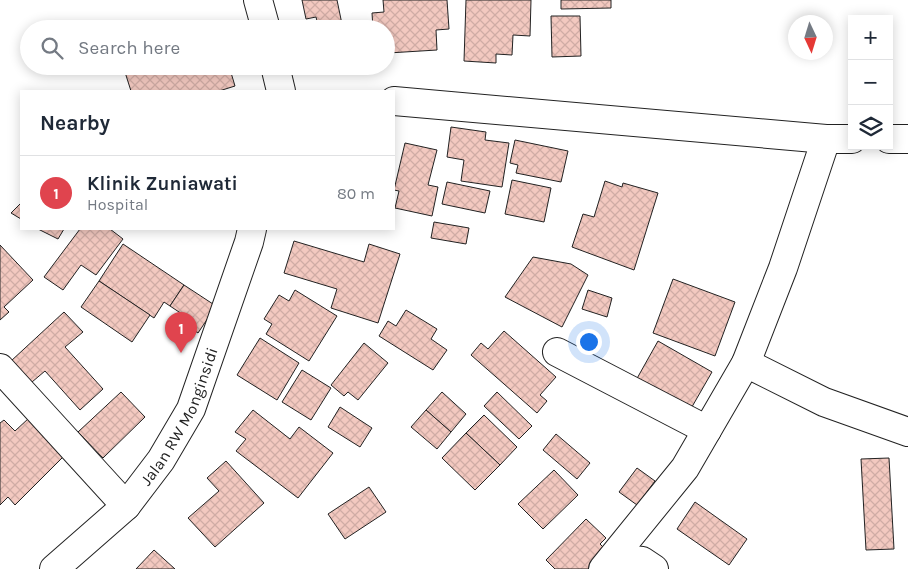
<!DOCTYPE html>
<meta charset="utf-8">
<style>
body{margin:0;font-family:Karla,sans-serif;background:#f2f2f3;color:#1f2937}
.controls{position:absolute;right:15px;top:15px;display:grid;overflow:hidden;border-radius:0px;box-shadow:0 2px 12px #0003}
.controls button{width:45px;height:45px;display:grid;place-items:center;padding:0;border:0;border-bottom:1px solid #e0e1e3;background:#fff;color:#1f2937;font:25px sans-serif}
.compass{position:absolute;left:788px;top:15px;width:45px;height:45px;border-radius:50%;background:#fff;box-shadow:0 2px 12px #0003;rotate:176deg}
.you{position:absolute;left:588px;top:341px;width:18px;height:18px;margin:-12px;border:4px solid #fff;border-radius:50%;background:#1a73e8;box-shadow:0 0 0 8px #1a73e833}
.badge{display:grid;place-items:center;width:32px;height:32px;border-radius:50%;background:#c62828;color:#fff;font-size:16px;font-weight:700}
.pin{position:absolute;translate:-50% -41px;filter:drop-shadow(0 1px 2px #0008)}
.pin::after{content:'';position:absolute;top:26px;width:18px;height:15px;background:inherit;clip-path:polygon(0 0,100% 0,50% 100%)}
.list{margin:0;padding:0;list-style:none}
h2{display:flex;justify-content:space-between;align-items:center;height:65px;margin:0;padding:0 20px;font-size:21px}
h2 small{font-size:16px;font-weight:400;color:#747a83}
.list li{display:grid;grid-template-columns:32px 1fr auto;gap:15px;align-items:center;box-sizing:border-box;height:75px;padding:0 20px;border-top:1px solid #e0e1e3}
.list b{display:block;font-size:19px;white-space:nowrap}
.list p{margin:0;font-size:16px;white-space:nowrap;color:#747a83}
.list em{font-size:16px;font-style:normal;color:#747a83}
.icon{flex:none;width:28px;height:28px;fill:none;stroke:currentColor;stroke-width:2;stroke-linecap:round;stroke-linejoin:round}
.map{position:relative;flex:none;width:908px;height:569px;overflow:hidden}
.search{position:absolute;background:#fff;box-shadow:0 2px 12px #0003;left:20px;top:20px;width:375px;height:55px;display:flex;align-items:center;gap:12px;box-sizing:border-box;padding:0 18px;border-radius:28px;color:#747a83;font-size:19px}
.panel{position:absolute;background:#fff;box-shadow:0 2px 12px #0003;left:20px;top:90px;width:375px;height:140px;border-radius:0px}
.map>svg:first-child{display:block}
</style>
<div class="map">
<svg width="908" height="569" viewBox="0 0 908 569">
<defs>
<pattern id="building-cross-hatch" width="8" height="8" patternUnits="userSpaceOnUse" patternTransform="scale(1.25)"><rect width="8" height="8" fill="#f3c9c0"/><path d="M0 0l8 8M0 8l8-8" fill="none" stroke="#d0aca5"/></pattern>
</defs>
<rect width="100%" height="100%" fill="#fff"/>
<!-- building -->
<g fill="url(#building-cross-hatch)" stroke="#222">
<polygon points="302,0 337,0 343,29 319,29 316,17 306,19"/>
<polygon points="383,0 447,0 449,29 436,30 437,50 388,53 386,29 373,29 372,13 384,12"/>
<polygon points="466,0 531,0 530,36 513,35 512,55 496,54 496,63 464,61"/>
<polygon points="561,0 611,0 611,8 561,9"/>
<polygon points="551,16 580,16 581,56 552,57"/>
<polygon points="123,66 173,66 176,74 199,66 229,66 235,86 219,91 131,91"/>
<polygon points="451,127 486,132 485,140 509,143 502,187 461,181 464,160 447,157"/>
<polygon points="515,140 568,151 561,182 516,173 518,165 510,163"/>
<polygon points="405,143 437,150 428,185 438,187 432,216 395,208 399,191 394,190"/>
<polygon points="512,180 551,188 544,222 505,214"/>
<polygon points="605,181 622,187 623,183 658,193 634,270 572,247 583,214 594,217"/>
<polygon points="447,182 490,191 485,213 442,204"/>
<polygon points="21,203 21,219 11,213"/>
<polygon points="434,222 469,228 466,244 431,238"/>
<polygon points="38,229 64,229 58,239"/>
<polygon points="80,229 110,229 123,239 96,275 81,265 63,290 44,277"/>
<polygon points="294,241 364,262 369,244 400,254 378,323 331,308 337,289 284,273"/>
<polygon points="123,244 184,285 170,306 164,302 154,318 99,281"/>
<polygon points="0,245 33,280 4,307 9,312 0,320"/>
<polygon points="533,257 571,264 588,275 562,327 505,297"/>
<polygon points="673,279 735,302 715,356 653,333"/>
<polygon points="99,281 150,315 132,342 81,307"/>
<polygon points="184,285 216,306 198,333 182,322 185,316 170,306"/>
<polygon points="295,290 337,316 309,361 266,334 272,324 264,319 279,295 289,301"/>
<polygon points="588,290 612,298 607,317 582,309"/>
<polygon points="406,310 437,329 431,339 447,350 433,370 379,336 388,321 396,326"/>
<polygon points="64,312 83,332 65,347 103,389 80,410 45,371 32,382 11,361"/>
<polygon points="504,331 556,377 540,395 547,401 537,413 471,355 481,343 488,349"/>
<polygon points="260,338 299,363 277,400 237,375"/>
<polygon points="658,341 712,372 689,412 635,382"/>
<polygon points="364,343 388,363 358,400 348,392 344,396 331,385"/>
<polygon points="302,370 331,388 311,420 282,402"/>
<polygon points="121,392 145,417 103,458 78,432"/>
<polygon points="442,392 466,414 451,432 426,410"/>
<polygon points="497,392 532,426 519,439 484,406"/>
<polygon points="340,407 372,428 360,447 328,427"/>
<polygon points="253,410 290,439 299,427 333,453 298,498 236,451 246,439 235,432"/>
<polygon points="426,410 451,432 437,449 411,427"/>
<polygon points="484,415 517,447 500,465 466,433"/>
<polygon points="29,418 66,454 15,505 8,497 0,505 0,423 4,420 15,431"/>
<polygon points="466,433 500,465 475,490 442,458"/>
<polygon points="556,434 590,463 577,479 543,450"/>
<polygon points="889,458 894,549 866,550 861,459"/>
<polygon points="226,461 264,503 215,547 188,518 219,491 207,478"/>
<polygon points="637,468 655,481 637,505 619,492"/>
<polygon points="554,470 578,495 543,529 518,504"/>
<polygon points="369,487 386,512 345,539 328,514"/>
<polygon points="695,502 747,539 729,565 677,529"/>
<polygon points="586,519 606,538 600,544 608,552 591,569 555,569 546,560"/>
<polygon points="154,550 175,569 136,569"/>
</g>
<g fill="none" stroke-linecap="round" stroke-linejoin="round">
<!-- minor casing -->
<g stroke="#222" stroke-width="30">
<g id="minor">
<polyline points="258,0 266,29"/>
<polyline points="275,66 281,91"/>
<polyline points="394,101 826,139 852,139"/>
<polyline points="889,139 908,139"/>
<polyline points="557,352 707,430"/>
<polyline points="746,363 824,402 908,432"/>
<polyline points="0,368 126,506"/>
<polyline points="614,558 642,561 654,569"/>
<path id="s1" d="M 54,569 L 126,506 L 161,460 L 191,409 L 249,242 L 252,229"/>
<polyline points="603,569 685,468 746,363 783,268 826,139"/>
</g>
</g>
<!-- minor -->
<use href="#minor" stroke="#fff" stroke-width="28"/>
</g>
<g text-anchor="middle" stroke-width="4" stroke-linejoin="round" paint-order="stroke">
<!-- street labels -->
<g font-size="16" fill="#222" stroke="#fff">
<text dy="6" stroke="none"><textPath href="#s1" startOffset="201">Jalan RW Monginsidi</textPath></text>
</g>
</g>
</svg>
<div class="controls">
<button>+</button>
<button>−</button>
<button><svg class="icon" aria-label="layers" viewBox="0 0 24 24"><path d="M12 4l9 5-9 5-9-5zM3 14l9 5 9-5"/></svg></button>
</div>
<svg class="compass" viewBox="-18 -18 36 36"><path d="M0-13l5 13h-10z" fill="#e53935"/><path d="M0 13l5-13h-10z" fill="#747a83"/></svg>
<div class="you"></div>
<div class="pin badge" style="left:181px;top:353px;background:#e0444e">1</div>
<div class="search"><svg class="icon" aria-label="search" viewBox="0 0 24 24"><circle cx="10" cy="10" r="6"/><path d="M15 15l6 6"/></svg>Search here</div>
<section class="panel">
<h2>Nearby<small></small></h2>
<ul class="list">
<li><span class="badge" style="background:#e0444e">1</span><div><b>Klinik Zuniawati</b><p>Hospital</p></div><em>80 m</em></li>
</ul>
</section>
</div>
